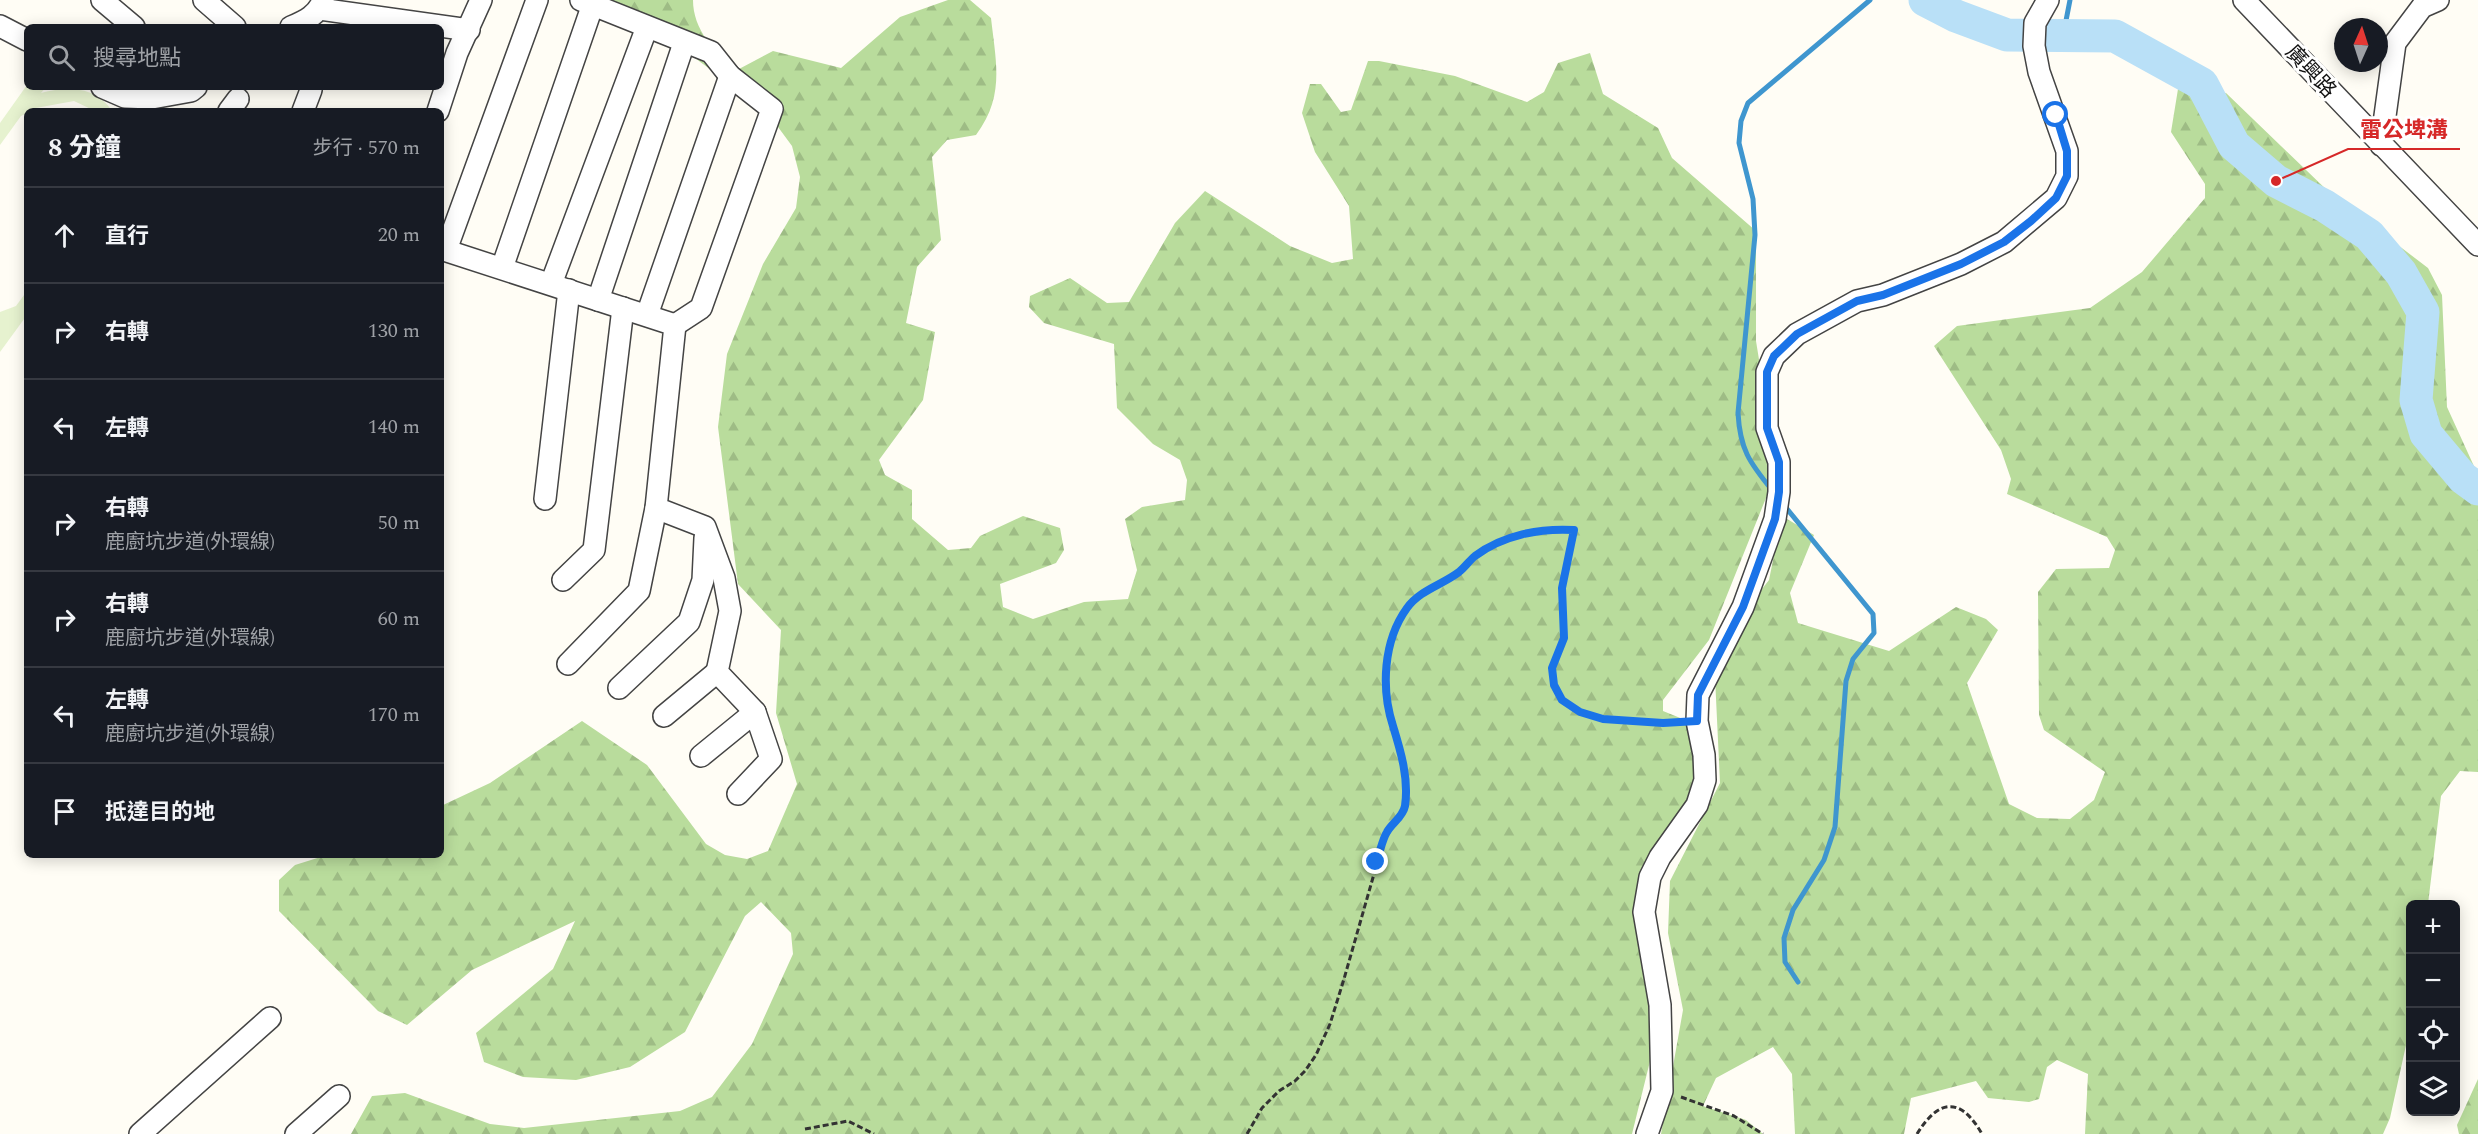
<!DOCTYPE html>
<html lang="zh-TW">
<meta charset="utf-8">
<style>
body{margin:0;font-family:Spectral,"Noto Sans TC",serif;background:#242831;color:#f1f3f6}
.controls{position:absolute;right:18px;bottom:18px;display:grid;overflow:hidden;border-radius:9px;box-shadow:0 3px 15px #0003}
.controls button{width:54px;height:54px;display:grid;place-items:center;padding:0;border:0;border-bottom:2px solid #363941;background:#171b24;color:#f1f3f6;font:30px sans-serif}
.compass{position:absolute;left:2334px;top:18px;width:54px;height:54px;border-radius:50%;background:#171b24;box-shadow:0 3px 15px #0003;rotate:3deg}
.stop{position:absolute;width:18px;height:18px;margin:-14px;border:4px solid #1a73e8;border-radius:50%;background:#fff}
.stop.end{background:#1a73e8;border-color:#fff;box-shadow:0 2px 6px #0008}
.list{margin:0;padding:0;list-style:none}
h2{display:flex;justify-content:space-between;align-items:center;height:78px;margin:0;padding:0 24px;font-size:26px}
h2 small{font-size:20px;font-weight:400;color:#9ea1a6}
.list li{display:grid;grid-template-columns:39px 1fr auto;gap:18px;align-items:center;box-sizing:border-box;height:96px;padding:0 24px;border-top:2px solid #363941}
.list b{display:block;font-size:22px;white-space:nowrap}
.list p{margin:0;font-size:20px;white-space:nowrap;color:#9ea1a6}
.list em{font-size:20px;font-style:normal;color:#9ea1a6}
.icon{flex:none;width:33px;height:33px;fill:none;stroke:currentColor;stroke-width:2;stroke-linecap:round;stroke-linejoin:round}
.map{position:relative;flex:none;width:2478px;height:1134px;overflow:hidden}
.search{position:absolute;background:#171b24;box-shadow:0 3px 15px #0003;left:24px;top:24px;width:420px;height:66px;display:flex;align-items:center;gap:15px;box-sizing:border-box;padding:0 21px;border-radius:9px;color:#9ea1a6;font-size:22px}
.panel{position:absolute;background:#171b24;box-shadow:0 3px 15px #0003;left:24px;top:108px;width:420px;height:750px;border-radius:9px}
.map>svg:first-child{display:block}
</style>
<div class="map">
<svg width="2478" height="1134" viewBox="0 0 2478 1134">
<defs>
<pattern id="forest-firs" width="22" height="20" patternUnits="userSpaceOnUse" patternTransform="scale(1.5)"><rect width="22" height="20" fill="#b9dc9c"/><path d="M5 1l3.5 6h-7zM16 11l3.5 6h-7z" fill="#9ebc85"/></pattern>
</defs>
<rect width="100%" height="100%" fill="#fffdf5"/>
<!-- forest -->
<g fill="url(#forest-firs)">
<path d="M 568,0 L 693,0 C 693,29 714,54 739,69 L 773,51 L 841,68 L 900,17 L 948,0 L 970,0 L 991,18 C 996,63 1005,96 976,135 L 947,140 L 932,157 L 941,240 L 917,267 L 906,323 L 935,332 L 923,400 L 879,460 L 885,475 L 912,490 L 912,519 L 948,550 L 971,548 L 980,536 L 1023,516 L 1060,528 L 1064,550 L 1056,563 L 1000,584 L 1003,607 L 1033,619 L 1084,602 L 1128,599 L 1137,570 L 1125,519 L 1142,507 L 1185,500 L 1187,480 L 1180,460 L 1153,444 L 1117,408 L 1114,344 L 1044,323 L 1029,307 L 1030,296 L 1070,278 L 1107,303 L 1129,302 L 1175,223 L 1205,191 L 1290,246 L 1332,263 L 1353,259 L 1349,206 L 1315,152 L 1302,113 L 1310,84 L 1321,84 L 1341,112 L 1351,110 L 1368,61 L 1379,61 L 1455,76 L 1527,102 L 1544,92 L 1558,63 L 1590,53 L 1603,94 L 1658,128 L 1672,158 L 1756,231 L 1756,341 L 1773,446 L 1772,483 L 1709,640 L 1663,700 L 1663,711 L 1700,726 L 1705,771 L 1651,864 L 1656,1037 L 1632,1134 L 351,1134 L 372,1096 L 405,1093 L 490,1124 L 524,1128 L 680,1111 L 712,1097 L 752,1044 L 793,954 L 791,933 L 761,902 L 745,916 L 685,1032 L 630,1067 L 576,1080 L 523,1077 L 484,1062 L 476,1033 L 553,969 L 575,921 L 472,970 L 407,1025 L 378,1011 L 279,911 L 279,880 L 295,865 L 327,855 L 441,855 L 441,806 L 490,783 L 582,721 L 647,765 L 706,844 L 725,855 L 747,859 L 768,851 L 797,784 L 776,713 L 781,630 L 738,584 L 718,427 L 727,354 L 763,264 L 796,208 L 800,177 L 792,146 L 767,112 L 647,22 Z"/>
<polygon points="2178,89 2226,93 2331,194 2428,268 2442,295 2447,407 2478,475 2478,772 2460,771 2441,796 2428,904 2410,904 2410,1027 2390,1118 2383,1134 2085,1134 2088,1074 2057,1060 2047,1067 2039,1099 2029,1102 1988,1098 1976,1081 1911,1098 1904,1134 1795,1134 1792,1074 1773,1047 1716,1078 1703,1106 1746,1120 1763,1134 1661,1134 1683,1010 1668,933 1670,881 1720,783 1715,677 1734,625 1769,580 1782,516 1814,535 1790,593 1798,623 1889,651 1956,607 1986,619 1998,630 1967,683 2009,804 2037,818 2070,819 2094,800 2105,772 2044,730 2039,715 2038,592 2056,569 2109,568 2115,550 2107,537 2007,494 2011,479 2001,450 1934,346 1957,326 2090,308 2142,272 2205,198 2205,184 2171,132"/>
<polygon points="2478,1079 2478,1134 2459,1134 2457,1125"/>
</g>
<!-- pitch -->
<g fill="#e6f2cf">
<path d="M 27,85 L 27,87 L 46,87 L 41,93 C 68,86 96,86 112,111 L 95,111 L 74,101 L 36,108 L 21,116 L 0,145 L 0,123 Z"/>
<polygon points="27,291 27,315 0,352 0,312 16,306"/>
</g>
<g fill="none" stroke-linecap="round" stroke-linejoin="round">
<!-- stream -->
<g stroke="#3f96cf" stroke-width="5">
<polyline points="2063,36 2070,0"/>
<path d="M 1772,490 C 1749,462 1740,449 1738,413 L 1755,235 L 1753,199 L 1739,143 L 1741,121 L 1748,103 L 1870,0"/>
<polyline points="1783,504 1873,614 1874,633 1853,659 1846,681 1835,827 1824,860 1793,910 1784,938 1785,962 1798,982"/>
</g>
<!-- river -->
<polyline stroke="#b9e0f7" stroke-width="33" points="1925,0 1956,16 2007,35 2115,36 2202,84 2234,145 2276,181 2325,206 2369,235 2401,273 2423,312 2416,400 2426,434 2463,478 2478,489"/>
<!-- minor casing -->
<g stroke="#444" stroke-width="24">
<g id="minor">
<polyline points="102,0 134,27"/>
<polyline points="204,0 235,27"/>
<polyline points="581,0 711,52 730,76 772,109 701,308 675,325"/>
<polyline points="2244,0 2478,245"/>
<polyline points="320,9 469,30"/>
<polyline points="0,26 27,40"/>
<path d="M 291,27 C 305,21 318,15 323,0"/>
<polyline points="102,87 125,97 152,98 191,91 196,87"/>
<polyline points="229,111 238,99"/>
<polyline points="303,111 311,90"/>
<polyline points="438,111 457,53 481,0"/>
<polyline points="2381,145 2395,43 2422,7 2438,0"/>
<polyline points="441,249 675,325 656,508 705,527 724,578 730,611 717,672 755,712 771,759 738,794"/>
<polyline points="446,250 537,0"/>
<polyline points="502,268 593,4"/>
<polyline points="551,284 647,27"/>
<polyline points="598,300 684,43"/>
<polyline points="647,315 730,76"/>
<polyline points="545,499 569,290"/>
<polyline points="563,580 594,550 623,308"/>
<polyline points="568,664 639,591 656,508"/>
<polyline points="619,688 689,622 703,580 705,538"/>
<polyline points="664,716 717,672"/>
<polyline points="701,756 755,712"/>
<polyline points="140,1134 270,1018"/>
<polyline points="296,1134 339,1096"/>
<polyline points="1647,1134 1662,1091 1660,1005 1644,912 1650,877 1660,857 1697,805 1705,780 1704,755 1697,721 1698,695 1743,607 1775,519 1779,492 1779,462 1767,428 1767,372 1774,356 1797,334 1857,301 1883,295 1961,264 2004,242 2056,198 2067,176 2067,151 2039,72 2034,46 2035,23 2048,0"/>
</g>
</g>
<!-- path -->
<g stroke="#333" stroke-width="3" stroke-dasharray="6 3" stroke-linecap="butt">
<polyline points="1681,1097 1734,1116 1763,1134"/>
<polyline points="805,1129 848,1121 874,1134"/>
<polyline points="1247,1134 1262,1108 1279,1091 1295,1081 1305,1071 1316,1055 1330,1024 1344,979 1386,832 1405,810 1406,792 1400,747 1387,700 1387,661 1392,635 1408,607 1426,590 1458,573 1476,556 1500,542 1521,535 1551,529 1574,530 1568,566 1562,588 1564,638 1552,668 1554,685 1562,701 1580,712 1603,719 1677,722"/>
<path d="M 1917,1134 C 1939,1098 1961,1097 1982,1134"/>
</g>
<!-- minor -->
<use href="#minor" stroke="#fff" stroke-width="21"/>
</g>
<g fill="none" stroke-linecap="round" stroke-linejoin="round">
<!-- route -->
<path stroke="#1a73e8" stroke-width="8" d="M 1376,862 C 1380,853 1382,840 1387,832 C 1392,823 1403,817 1405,806 C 1409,779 1401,752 1393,726 C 1381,689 1383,641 1407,608 C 1420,590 1442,585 1459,572 C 1465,567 1469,561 1475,556 C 1503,535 1540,528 1574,530 L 1562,588 L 1564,638 L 1552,668 L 1554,685 L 1562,700 L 1580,712 L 1603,719 L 1663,723 L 1697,721 L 1698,695 L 1743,607 L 1775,519 L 1779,492 L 1779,462 L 1767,428 L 1767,372 L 1774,356 L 1797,334 L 1857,301 L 1883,295 L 1961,264 L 2004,242 L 2031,221 L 2056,198 L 2067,176 L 2067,151 L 2056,115"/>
</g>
<g text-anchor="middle" stroke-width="6" stroke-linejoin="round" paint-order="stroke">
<!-- street labels -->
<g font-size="21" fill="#111" stroke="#fff">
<text transform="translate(2311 71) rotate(47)" y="7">廣興路</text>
</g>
</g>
<!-- callouts -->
<path fill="none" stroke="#d62828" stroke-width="2" d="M2276 181L2348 149H2460"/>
<circle fill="#d62828" stroke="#fff" stroke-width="2" cx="2276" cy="181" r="6"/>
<g font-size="22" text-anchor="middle" font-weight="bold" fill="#d62828" stroke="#fff" stroke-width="6" stroke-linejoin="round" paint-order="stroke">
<text x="2404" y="137">雷公埤溝</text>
</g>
</svg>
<div class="controls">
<button>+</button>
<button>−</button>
<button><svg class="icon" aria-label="locate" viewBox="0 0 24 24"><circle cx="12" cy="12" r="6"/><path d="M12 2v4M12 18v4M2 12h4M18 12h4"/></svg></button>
<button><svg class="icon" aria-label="layers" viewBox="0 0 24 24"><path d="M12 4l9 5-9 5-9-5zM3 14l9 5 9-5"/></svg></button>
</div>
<svg class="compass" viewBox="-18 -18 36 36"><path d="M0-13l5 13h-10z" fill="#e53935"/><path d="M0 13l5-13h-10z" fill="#9ea1a6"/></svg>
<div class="stop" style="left:2056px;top:115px"></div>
<div class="stop end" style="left:1376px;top:862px"></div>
<div class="search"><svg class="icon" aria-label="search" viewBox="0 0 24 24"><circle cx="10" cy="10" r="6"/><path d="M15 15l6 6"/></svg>搜尋地點</div>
<section class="panel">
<h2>8 分鐘<small>步行 · 570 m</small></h2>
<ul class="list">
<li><svg class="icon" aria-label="ahead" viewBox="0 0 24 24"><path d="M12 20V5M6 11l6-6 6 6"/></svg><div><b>直行</b></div><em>20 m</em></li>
<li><svg class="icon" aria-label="right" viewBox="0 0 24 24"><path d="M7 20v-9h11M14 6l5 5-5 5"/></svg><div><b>右轉</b></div><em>130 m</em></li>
<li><svg class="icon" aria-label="left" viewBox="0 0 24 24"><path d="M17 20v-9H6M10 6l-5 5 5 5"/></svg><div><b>左轉</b></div><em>140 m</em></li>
<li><svg class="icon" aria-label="right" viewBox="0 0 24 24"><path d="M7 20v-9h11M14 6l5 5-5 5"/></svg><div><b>右轉</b><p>鹿廚坑步道(外環線)</p></div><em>50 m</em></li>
<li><svg class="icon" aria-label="right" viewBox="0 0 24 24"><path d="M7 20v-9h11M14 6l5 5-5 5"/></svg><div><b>右轉</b><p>鹿廚坑步道(外環線)</p></div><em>60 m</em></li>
<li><svg class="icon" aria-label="left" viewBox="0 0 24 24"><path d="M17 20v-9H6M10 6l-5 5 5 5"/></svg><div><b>左轉</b><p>鹿廚坑步道(外環線)</p></div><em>170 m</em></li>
<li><svg class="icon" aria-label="arrive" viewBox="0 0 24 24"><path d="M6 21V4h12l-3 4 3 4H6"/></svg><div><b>抵達目的地</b></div></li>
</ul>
</section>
</div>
